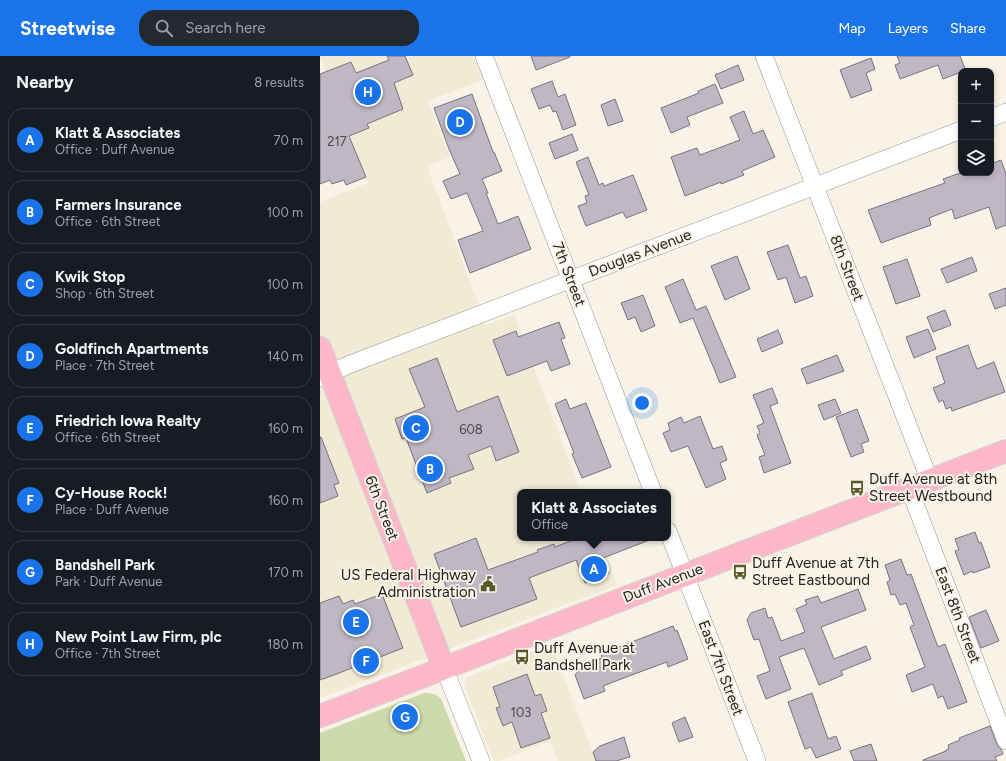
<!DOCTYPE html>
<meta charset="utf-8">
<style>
body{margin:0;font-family:Figtree,sans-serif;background:#242831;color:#f1f3f6}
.controls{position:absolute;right:12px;top:12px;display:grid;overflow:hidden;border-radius:8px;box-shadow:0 2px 6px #0003}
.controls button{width:36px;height:36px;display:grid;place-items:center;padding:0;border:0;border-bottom:1px solid #363941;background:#171b24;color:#f1f3f6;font:20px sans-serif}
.you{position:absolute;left:322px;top:347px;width:14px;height:14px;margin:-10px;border:3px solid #fff;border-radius:50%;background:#1a73e8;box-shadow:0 0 0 6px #1a73e833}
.badge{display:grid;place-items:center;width:26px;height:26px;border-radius:50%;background:#1a73e8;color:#fff;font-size:13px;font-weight:700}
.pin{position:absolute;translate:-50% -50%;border:2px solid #fff;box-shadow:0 1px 4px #0006}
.popup{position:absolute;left:197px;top:433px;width:154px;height:52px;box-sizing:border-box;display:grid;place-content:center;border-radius:8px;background:#171b24;filter:drop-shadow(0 1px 3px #0005);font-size:13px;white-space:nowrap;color:#9ea1a6}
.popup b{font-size:15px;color:#f1f3f6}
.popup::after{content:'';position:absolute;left:50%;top:100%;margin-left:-8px;border:8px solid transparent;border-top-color:#171b24}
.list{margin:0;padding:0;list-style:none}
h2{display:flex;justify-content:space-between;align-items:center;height:52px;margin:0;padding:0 16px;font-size:17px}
h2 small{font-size:13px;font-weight:400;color:#9ea1a6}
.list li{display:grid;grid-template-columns:26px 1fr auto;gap:12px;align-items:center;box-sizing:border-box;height:64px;margin:0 8px 8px;padding:0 8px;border:1px solid #363941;border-radius:16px}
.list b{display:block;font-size:15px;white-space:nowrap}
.list p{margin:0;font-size:13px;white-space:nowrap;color:#9ea1a6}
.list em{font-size:13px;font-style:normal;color:#9ea1a6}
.icon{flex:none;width:22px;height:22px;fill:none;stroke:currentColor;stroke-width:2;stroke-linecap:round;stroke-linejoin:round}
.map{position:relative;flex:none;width:686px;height:705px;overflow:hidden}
header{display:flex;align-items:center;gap:24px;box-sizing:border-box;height:56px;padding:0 20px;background:#1a73e8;color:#fff}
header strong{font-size:19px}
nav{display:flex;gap:22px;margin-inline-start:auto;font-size:14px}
.search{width:280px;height:36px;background:#242831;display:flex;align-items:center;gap:10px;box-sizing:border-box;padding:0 14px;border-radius:16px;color:#9ea1a6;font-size:15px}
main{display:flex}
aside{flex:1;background:#171b24}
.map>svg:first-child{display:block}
</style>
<header>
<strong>Streetwise</strong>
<div class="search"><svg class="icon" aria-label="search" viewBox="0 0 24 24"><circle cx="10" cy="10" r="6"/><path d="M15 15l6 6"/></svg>Search here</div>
<nav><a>Map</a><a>Layers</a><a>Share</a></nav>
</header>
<main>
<aside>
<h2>Nearby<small>8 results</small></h2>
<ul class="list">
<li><span class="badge">A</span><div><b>Klatt &amp; Associates</b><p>Office · Duff Avenue</p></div><em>70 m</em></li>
<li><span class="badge">B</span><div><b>Farmers Insurance</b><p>Office · 6th Street</p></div><em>100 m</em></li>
<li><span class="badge">C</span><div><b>Kwik Stop</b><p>Shop · 6th Street</p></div><em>100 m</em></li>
<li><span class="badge">D</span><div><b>Goldfinch Apartments</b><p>Place · 7th Street</p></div><em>140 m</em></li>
<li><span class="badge">E</span><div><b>Friedrich Iowa Realty</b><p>Office · 6th Street</p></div><em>160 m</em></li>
<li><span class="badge">F</span><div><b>Cy-House Rock!</b><p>Place · Duff Avenue</p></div><em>160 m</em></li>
<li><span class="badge">G</span><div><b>Bandshell Park</b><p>Park · Duff Avenue</p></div><em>170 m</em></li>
<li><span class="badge">H</span><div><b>New Point Law Firm, plc</b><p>Office · 7th Street</p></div><em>180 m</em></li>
</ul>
</aside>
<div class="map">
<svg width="686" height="705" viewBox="0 0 686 705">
<rect width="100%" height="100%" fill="#f8f3e6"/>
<!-- built -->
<g fill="#f1ead5">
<polygon points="0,0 153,0 163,24 108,45 130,101 107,110 166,269 194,258 261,436 200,436 200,482 279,482 297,529 0,642 0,146 48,127"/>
<polygon points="231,588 276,705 238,705 230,685 179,705 174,705 145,631 146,623 150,620"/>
</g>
<!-- green -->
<path fill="#ced9ae" d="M 104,637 C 113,637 118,638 122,645 L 146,705 L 0,705 L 0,677 Z"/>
<!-- building -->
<g fill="#beb8c4" stroke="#79737e">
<polygon points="67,0 85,0 93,19 74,27 83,53 47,68 49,72 29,80 46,121 26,129 24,124 12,128 10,124 0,128 0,18 31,6 36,17 69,4"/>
<polygon points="211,0 250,0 250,1 216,14"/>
<polygon points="577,0 640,0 646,15 641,15 641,16 623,23 618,9 580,23 575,9 580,7"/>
<polygon points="551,2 555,13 546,17 552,34 531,42 520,14"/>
<polygon points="418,9 424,24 401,33 395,19"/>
<polygon points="232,25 238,41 245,38 256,69 243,74 236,55 233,56 230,49 219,53 211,33"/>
<polygon points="395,28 403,47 367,61 370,69 351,77 341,52 379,37 378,35"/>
<polygon points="152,38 173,96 174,96 182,115 162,123 168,137 166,137 178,168 198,160 211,193 150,217 138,184 163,175 147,137 131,143 123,125 140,118 129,93 114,52"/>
<polygon points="295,43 303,65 288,70 281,49"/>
<polygon points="424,55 433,78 443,74 455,101 422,115 424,119 401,128 401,126 365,140 351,101 377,92 380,99 420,84 410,61"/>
<polygon points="252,78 258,94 235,103 229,87"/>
<polygon points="268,101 279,129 283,127 284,130 313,119 327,154 306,162 303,156 266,170 258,150 267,147 265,140 269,139 256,106"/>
<polygon points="681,104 686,118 686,169 676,173 669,151 635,163 632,153 609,162 611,169 561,187 548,154 625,127 623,123 640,117 671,117 671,108"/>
<polygon points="468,189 480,222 486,220 493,240 475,247 466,221 458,224 447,196"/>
<polygon points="417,200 430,233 405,244 391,210"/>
<polygon points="652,201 657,215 627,227 621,213"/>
<polygon points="587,203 600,240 576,248 563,211"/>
<polygon points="363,223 376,254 386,250 416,321 400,327 373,262 360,267 345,231"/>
<polygon points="686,232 686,249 675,253 669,238"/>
<polygon points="323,239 335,270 321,276 315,261 308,264 301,247"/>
<polygon points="625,254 631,269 613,276 607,261"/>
<polygon points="239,266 245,282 241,283 250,308 231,315 227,305 187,320 173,284 196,275 198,281"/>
<polygon points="608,273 616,293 594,302 586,281"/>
<polygon points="458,274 463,287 442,296 437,283"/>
<polygon points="648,289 657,313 674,306 685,336 632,355 631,351 626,353 623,344 619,346 613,332 625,327 616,301"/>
<polygon points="517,299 524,315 487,328 481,313"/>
<polygon points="117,302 137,356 178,340 199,396 176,405 171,390 148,399 154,413 129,422 131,427 107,437 86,382 82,383 75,363 105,351 89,313"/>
<polygon points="452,332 458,347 450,350 471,407 444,417 439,401 445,399 437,379 440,377 437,370 444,367 433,339"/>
<polygon points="246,343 250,353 266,347 291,411 262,422 252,398 254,397 235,348"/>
<polygon points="515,343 521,357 504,364 498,349"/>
<polygon points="537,353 549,385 541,388 544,396 531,401 516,361"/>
<polygon points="380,360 393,393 402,390 407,404 400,407 406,423 386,432 368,390 351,396 343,377 350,374 348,367 361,361 364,367"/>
<polygon points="0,381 1,381 19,427 14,429 18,440 0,447"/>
<polygon points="655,476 659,487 661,486 670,511 653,517 652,515 644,519 635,495 639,494 635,483"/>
<polygon points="156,482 168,514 218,496 217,494 234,488 235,491 258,482 332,482 332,483 283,502 289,517 265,527 256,504 209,522 217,543 141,571 114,498"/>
<polygon points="581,503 587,519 591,518 618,591 625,588 647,646 628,653 623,640 618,642 613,628 592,636 586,619 605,611 590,571 594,569 586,547 580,549 575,538 571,539 567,526 570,524 565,509"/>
<polygon points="538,533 546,554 501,571 514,603 546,590 551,603 521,615 523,619 499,629 484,592 459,601 471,633 446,643 437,620 450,615 439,583 434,584 427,564 431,557 445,552 448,562 452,561 461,585 485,576 476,553 487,548 485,544 498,540 501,547"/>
<polygon points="62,538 83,592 14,619 0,624 0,547 19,540 23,548 33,544 35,548"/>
<polygon points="666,554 679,585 661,592 649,561"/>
<polygon points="353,570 355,575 357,574 368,603 348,611 347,606 309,620 283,630 285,635 264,643 255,619 263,609 282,602 281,598"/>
<polygon points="207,618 215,640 221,638 227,655 221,657 230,682 201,692 192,666 183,670 176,652 180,651 173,631"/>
<polygon points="492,637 508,683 516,680 521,693 496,702 491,691 485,693 468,646"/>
<polygon points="365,661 373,681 359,686 352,667"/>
<polygon points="670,670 677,689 681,693 683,698 675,701 677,705 603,705 603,704 626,695 626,694 629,693 628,689 640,684 639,682"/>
<polygon points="304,681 310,701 296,705 276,705 273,696 280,690"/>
<polygon points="551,688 557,705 534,705 530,695"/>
</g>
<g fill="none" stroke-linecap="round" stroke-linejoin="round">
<!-- minor casing -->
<g stroke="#999588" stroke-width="18">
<g id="minor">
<polyline points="164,0 333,436"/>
<polyline points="444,0 610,425"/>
<polyline points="671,62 686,56"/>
<polyline points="0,322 28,309 641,74"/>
<polyline points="589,432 686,685"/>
<polyline points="348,475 437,705"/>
<polyline points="124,612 161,705"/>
</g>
</g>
<!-- major casing -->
<g stroke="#d3d3d2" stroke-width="24">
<g id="major">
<polyline points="0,292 124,612"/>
<polyline points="0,660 686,395"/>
</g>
</g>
<!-- minor -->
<use href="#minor" stroke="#fff" stroke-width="17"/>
<!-- major -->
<use href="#major" stroke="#fcb8c9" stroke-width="22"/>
</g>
<!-- icons -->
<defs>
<g id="bus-bare" transform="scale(1.2)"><path d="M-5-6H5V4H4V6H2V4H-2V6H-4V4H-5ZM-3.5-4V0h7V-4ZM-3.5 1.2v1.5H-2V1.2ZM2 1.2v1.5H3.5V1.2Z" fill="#575b29" stroke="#f8f3e6" stroke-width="2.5" paint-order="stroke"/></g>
<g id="civic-bare" transform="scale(1.2)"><path d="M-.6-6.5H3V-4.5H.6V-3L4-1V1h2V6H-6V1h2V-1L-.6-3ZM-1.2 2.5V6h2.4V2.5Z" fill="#575b29" stroke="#f8f3e6" stroke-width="2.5" paint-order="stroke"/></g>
</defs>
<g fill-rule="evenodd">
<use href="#bus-bare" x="537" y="432"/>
<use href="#bus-bare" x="420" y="516"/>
<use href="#civic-bare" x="168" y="528"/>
<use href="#bus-bare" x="202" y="601"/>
</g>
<g text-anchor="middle" stroke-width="4" stroke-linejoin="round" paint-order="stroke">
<!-- number labels -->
<g font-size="13" fill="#4b4848">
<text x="17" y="90">217</text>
<text x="151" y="378">608</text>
<text x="201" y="661">103</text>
</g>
<!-- street labels -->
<g font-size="15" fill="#25231e" stroke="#f8f3e6">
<text transform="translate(320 197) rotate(-21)" y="5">Douglas Avenue</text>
<text transform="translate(527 212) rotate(69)" y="5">8th Street</text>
<text transform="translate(249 218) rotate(69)" y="5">7th Street</text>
<text transform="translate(62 452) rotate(69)" y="5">6th Street</text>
<text transform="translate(343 527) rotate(-21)" y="5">Duff Avenue</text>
<text transform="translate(638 559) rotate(69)" y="5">East 8th Street</text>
<text transform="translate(401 612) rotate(69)" y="5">East 7th Street</text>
</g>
<!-- poi labels -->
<g font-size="15" fill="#25231e" stroke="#f8f3e6" text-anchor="start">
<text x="549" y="428">Duff Avenue at 8th<tspan x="549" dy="17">Street Westbound</tspan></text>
<text x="432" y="512">Duff Avenue at 7th<tspan x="432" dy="17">Street Eastbound</tspan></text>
<text x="156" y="524" text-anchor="end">US Federal Highway<tspan x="156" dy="17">Administration</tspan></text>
<text x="214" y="597">Duff Avenue at<tspan x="214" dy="17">Bandshell Park</tspan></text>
</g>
</g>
</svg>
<div class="controls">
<button>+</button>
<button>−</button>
<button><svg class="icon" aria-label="layers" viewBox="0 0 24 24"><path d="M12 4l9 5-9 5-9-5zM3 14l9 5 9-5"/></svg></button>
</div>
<div class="you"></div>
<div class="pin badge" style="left:274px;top:513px">A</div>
<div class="popup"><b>Klatt &amp; Associates</b>Office</div>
<div class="pin badge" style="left:110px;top:413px">B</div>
<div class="pin badge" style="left:96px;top:372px">C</div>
<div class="pin badge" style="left:140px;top:66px">D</div>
<div class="pin badge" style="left:36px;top:566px">E</div>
<div class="pin badge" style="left:46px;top:605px">F</div>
<div class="pin badge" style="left:85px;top:661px">G</div>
<div class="pin badge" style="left:48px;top:36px">H</div>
</div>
</main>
